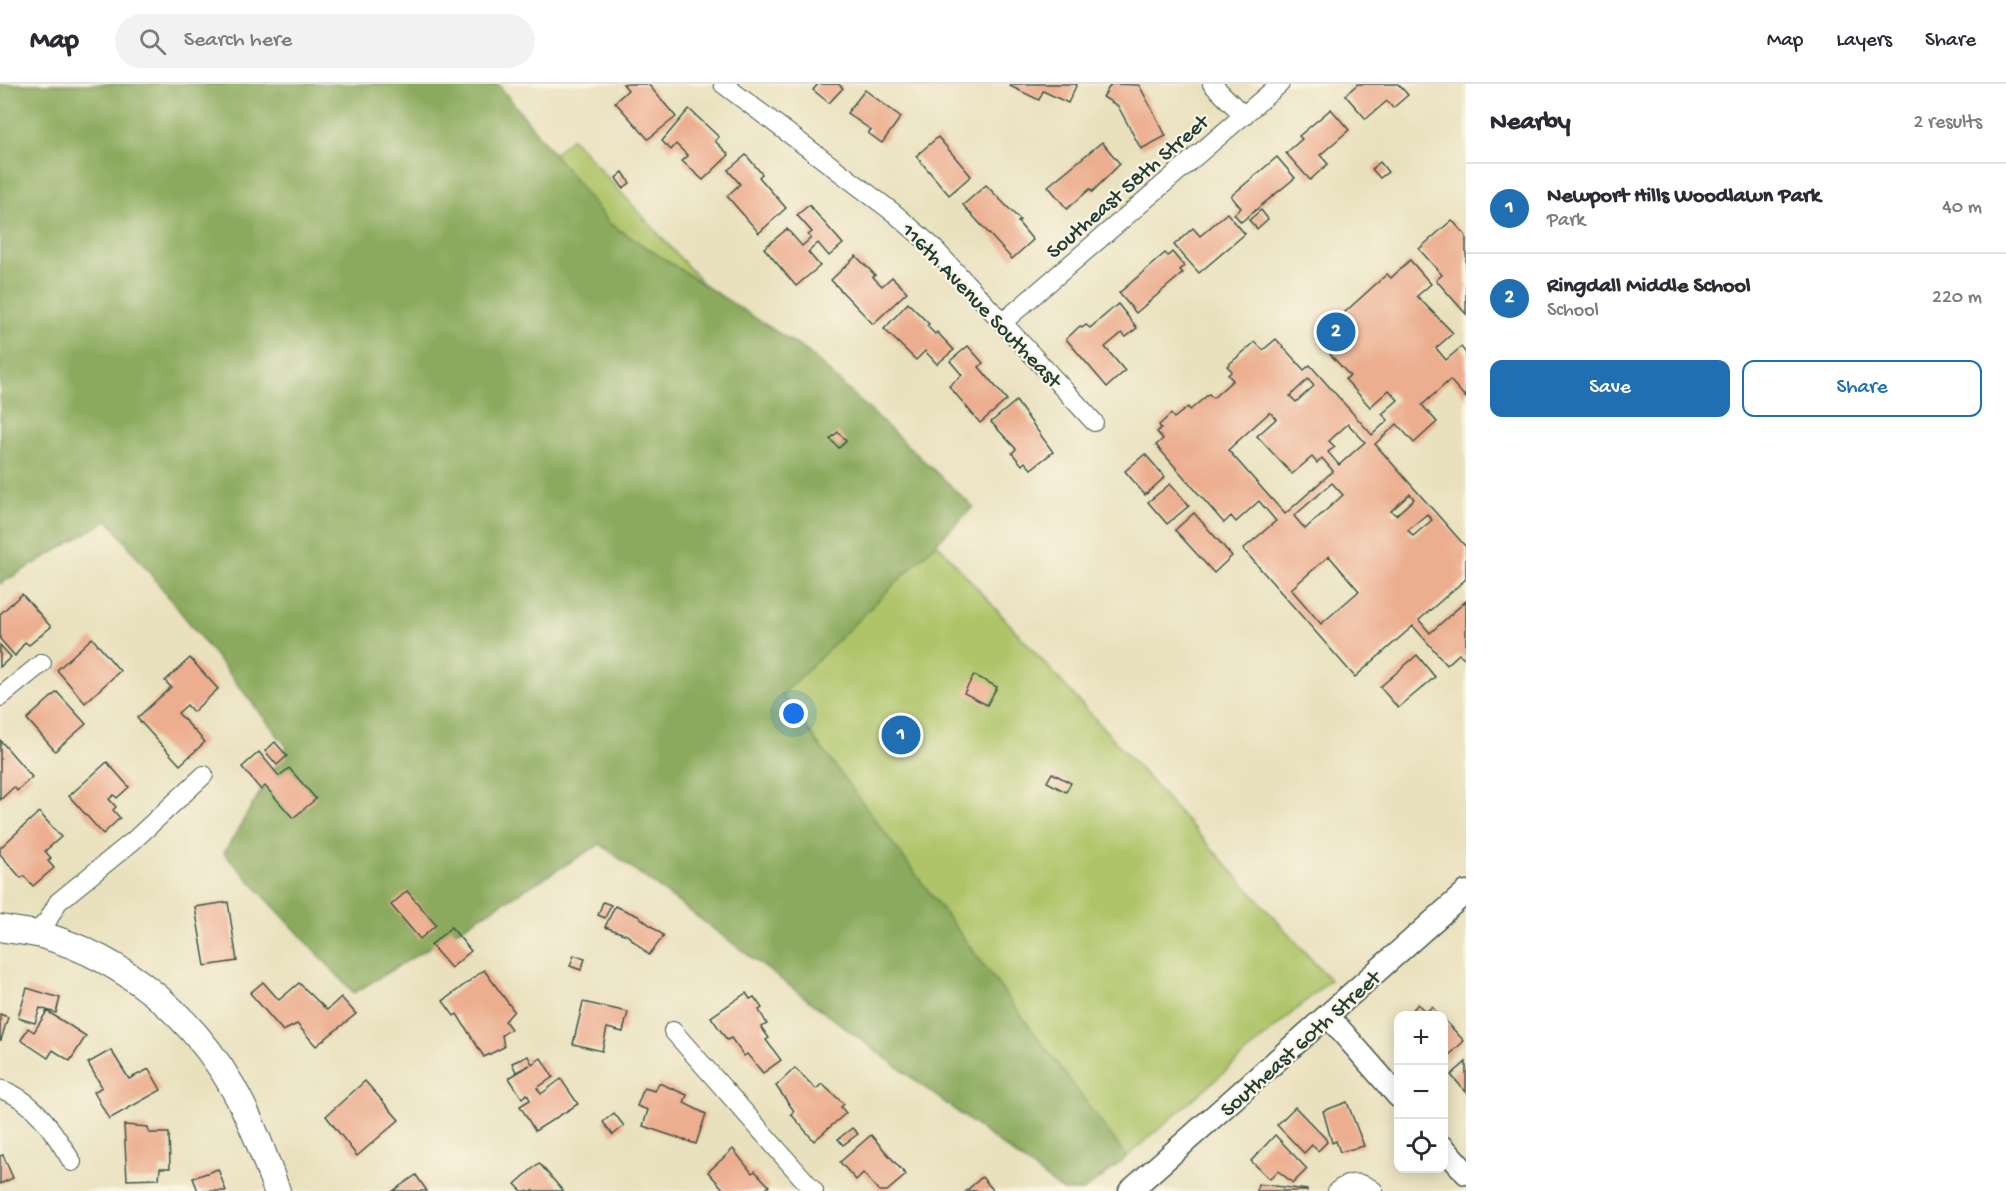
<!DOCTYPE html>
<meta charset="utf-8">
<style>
body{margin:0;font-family:"Gochi Hand",sans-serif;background:#f2f2f3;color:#2b2b33}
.controls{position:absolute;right:18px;bottom:18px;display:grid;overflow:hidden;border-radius:12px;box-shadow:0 3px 15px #0003}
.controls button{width:54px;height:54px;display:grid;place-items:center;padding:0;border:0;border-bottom:2px solid #e1e1e2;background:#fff;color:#2b2b33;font:30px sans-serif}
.you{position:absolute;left:794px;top:630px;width:21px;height:21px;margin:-15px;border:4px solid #fff;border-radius:50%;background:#1a73e8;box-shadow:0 0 0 9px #1a73e833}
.badge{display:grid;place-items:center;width:39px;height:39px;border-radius:50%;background:#1f6fb2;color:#fff;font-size:20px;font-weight:700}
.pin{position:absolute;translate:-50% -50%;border:3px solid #fff;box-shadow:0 2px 6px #0006}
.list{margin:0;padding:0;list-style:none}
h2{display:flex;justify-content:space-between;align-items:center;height:78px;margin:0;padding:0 24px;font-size:26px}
h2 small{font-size:20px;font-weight:400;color:#7c7c81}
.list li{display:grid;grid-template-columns:39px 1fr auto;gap:18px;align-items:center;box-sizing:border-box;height:90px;padding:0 24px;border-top:2px solid #e1e1e2}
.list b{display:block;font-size:22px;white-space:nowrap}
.list p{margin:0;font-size:20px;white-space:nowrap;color:#7c7c81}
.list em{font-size:20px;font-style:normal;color:#7c7c81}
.actions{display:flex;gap:12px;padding:18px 24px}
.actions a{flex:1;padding:14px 0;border:2px solid #1f6fb2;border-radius:12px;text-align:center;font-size:21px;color:#1f6fb2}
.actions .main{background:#1f6fb2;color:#fff}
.icon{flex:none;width:33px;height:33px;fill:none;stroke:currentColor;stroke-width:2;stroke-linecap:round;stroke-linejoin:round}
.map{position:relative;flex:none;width:1466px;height:1107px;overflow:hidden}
header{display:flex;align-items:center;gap:36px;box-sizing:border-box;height:84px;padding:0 30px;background:#fff;border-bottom:2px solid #e1e1e2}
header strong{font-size:28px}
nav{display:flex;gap:33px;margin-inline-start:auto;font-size:21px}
.search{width:420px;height:54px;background:#f2f2f3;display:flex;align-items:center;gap:15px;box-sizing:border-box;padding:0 21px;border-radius:33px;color:#7c7c81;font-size:22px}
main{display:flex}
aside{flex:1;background:#fff}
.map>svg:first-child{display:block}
</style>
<header>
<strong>Map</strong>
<div class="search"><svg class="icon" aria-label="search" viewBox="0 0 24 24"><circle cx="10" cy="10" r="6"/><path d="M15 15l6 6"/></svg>Search here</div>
<nav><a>Map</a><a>Layers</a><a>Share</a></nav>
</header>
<main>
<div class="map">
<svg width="1466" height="1107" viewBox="0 0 1466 1107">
<rect width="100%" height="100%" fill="#fcf5e5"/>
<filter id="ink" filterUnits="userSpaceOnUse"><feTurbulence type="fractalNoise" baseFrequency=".0167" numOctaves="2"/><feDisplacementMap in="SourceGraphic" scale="12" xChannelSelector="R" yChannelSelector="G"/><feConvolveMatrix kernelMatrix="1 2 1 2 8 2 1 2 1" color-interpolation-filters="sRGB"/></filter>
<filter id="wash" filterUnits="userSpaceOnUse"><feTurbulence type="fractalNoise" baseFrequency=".008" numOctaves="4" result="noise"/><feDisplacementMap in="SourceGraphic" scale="24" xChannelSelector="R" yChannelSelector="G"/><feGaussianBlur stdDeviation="1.35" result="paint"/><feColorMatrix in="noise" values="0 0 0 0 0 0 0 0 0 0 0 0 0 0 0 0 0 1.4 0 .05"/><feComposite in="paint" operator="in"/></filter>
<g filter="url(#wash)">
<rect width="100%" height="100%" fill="#e9e1bd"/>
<!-- green -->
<polygon fill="#afc469" stroke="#67804e" stroke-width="1.5" points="572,54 1330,896 1100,1096 610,562 139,432"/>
<!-- forest -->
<polygon fill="#8baa5d" stroke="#557448" stroke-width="1.5" points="0,0 498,0 610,140 808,268 973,423 782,611 1127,1073 1083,1107 1063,1107 600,760 354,909 224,769 287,663 108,436 0,500"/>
<g id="blocks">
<!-- building -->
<g fill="#ecae8f" fill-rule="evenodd">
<polygon points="623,0 648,0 676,33 648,55 615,18 628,6"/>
<polygon points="818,0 838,0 843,4 829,19 813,6"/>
<polygon points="1012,0 1077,0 1068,19 1043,7 1039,16 1010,2"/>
<polygon points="1111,0 1139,1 1166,52 1141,65 1118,22 1103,13"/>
<polygon points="1358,0 1398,0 1408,11 1393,24 1387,17 1366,35 1345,11"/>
<polygon points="865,6 901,33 882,59 868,49 871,46 847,29"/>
<polygon points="689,25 719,53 715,57 729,71 703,96 682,77 688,72 676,60 671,66 662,57"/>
<polygon points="1331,25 1349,46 1320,71 1328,80 1310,96 1286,69 1302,55 1299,52"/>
<polygon points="938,53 971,92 949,111 916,72"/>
<polygon points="1102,58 1120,80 1092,108 1090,105 1067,125 1048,102"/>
<polygon points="746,71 762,90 759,93 786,124 759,149 727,112 740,100 728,86"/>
<polygon points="1277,73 1295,94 1241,138 1234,130 1241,124 1231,112"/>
<polygon points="1380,78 1388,88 1380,94 1372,85"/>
<polygon points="623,88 630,99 623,104 616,94"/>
<polygon points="986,101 1020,136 1018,138 1033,156 1012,175 963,121"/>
<polygon points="809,121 843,160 829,172 818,159 808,168 820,182 796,202 764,164 787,145 802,162 811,154 808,151 812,148 797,131"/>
<polygon points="1261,126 1268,135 1257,145 1249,136"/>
<polygon points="1227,129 1245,150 1199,189 1174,161 1193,144 1200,152"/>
<polygon points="1452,136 1466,152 1466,230 1436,196 1442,191 1419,165"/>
<polygon points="1172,168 1184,182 1180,186 1183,189 1136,229 1119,209 1165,169 1168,172"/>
<polygon points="856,172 875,191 873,193 882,202 892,193 907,208 873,240 831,196"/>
<path d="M 1410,176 L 1431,200 L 1417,212 L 1453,249 L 1436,264 L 1446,276 L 1461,263 L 1466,269 L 1466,314 L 1450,296 L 1422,321 L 1437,338 L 1414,359 L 1397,340 L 1375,360 L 1466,463 L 1466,495 L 1419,536 L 1430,549 L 1466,517 L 1466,575 L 1459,570 L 1447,581 L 1413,542 L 1355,593 L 1243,465 L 1276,437 L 1259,417 L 1236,438 L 1231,432 L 1224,439 L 1156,361 L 1163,355 L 1157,348 L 1161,344 L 1159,341 L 1171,330 L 1174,334 L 1188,323 L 1190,326 L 1209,310 L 1213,314 L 1233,296 L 1228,291 L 1232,287 L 1227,282 L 1255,258 L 1263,266 L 1276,255 L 1304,286 L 1310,281 L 1372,351 L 1388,336 L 1382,330 L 1398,316 L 1389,306 L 1370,323 L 1345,295 L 1350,292 L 1330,270 L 1343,258 L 1334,248 L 1340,242 L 1335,237 L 1387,190 L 1391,194 ZM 1308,295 L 1314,302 L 1296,318 L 1290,312 ZM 1270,328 L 1276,335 L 1257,352 L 1292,390 L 1312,373 L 1317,379 L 1322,374 L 1333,387 L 1285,430 L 1228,366 ZM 1348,340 L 1365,358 L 1339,381 L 1328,368 L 1335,363 L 1329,357 ZM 1332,399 L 1343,411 L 1305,445 L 1294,432 ZM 1410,410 L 1414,415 L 1396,431 L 1391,427 ZM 1427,430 L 1432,436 L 1413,452 L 1408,446 ZM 1329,472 L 1359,507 L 1321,540 L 1291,505 Z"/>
<polygon points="908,219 929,240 927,242 935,250 937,248 954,266 937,280 925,267 916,276 884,245"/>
<polygon points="1118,220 1137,244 1126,253 1122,249 1105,263 1125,287 1107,303 1066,255 1080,242 1082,244 1086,241 1090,244"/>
<polygon points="968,262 983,279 979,283 1007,316 980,339 949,302 962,291 950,277"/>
<polygon points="1016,317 1053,368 1031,385 1025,378 1022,381 1012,369 1016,365 991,338"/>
<polygon points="838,348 846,357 839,364 830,355"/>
<polygon points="1145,370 1165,393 1145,411 1125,387"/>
<polygon points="1170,400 1189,422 1167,440 1148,418"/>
<polygon points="1194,429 1232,472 1214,489 1175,446"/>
<polygon points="22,510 51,543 29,561 25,558 15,572 0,555 0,530"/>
<polygon points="92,554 120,587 85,619 57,586"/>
<polygon points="0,561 11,573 0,583"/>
<polygon points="1417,571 1435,593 1398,624 1380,603"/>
<polygon points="190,574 218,605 193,628 187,621 178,629 205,658 180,681 137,634 171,603 165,597"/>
<polygon points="974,591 997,603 987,621 964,609"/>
<polygon points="57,608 86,640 55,667 27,635"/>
<polygon points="0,656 32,693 17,707 14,703 0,716"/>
<polygon points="275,658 287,672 277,681 265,667"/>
<polygon points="259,668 279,692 289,684 316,715 293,734 265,702 261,706 242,683"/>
<polygon points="107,678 129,703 117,714 114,711 109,715 116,723 113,726 120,734 103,750 69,712"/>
<polygon points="1052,689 1071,699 1066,708 1047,698"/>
<polygon points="39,728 61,753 45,767 51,774 48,777 54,784 33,802 24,792 21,794 0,770 0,764"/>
<polygon points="407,807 436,841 420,855 391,821"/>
<polygon points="228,818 237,877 205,882 195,823"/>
<polygon points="603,818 611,821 605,834 598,831"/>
<polygon points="615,822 638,832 664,852 649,871 627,851 605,843"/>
<polygon points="451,843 471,867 451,884 431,861"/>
<polygon points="574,871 585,875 581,886 570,882"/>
<polygon points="484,886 514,927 505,937 511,945 502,951 504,963 484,973 457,930 454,932 443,917"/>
<polygon points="263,898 279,916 299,899 327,926 341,913 356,930 316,962 297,940 283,947 250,909"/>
<polygon points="27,904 60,914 56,929 40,924 35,939 18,934"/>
<polygon points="746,909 750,915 754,913 762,924 759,926 767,940 761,943 769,954 766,956 781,976 763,989 747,970 744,972 731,954 727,956 711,933"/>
<polygon points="583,918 628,928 623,948 607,944 602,967 573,960"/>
<polygon points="1418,920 1426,928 1432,923 1440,932 1407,932"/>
<polygon points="47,927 86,952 70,977 53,966 48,974 21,956 28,944 34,948"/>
<polygon points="0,930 8,933 1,956 0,956"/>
<polygon points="1444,935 1464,957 1444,976"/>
<polygon points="111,966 129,995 149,985 161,1006 109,1035 94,1008 102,1003 88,979"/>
<polygon points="528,972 532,980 541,974 553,993 537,1004 541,1010 561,995 578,1020 535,1047 520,1022 530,1016 527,1010 522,1014 509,994 530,981 516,988 512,979"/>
<polygon points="1466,978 1466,1008 1451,991"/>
<polygon points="795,984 816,1005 822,1000 844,1020 841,1023 846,1029 814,1057 791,1030 794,1027 776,1002"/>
<polygon points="365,997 399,1036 357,1072 326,1032"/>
<polygon points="659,999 687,1011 684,1019 706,1030 696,1060 643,1042 648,1026 637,1022 644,1004 655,1007"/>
<polygon points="1347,1018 1364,1062 1340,1068 1336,1057 1332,1059 1323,1027"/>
<polygon points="1295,1023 1325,1054 1327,1058 1318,1067 1312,1061 1304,1069 1277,1041"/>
<polygon points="614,1029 624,1042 613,1051 603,1038"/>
<polygon points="124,1041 148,1043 149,1049 169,1049 170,1084 160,1084 159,1095 127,1096"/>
<polygon points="852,1044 858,1050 843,1061 838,1055"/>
<polygon points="871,1051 906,1091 887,1107 879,1107 863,1089 856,1096 840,1078"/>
<polygon points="1275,1051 1307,1085 1293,1099 1278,1087 1270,1095 1251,1077"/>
<polygon points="733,1065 752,1089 755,1087 769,1102 764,1107 725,1107 708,1088"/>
<polygon points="3,1071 13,1094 0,1100 0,1072"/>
<polygon points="539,1079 563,1107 522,1107 515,1100"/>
<polygon points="218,1085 226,1107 198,1107 193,1094"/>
<polygon points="416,1091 427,1107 393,1107"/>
<polygon points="982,1093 994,1107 966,1107"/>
<polygon points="1258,1100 1307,1106 1307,1107 1257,1107"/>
</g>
</g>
</g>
<g filter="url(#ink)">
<use href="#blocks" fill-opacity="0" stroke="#3d5649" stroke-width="1.5"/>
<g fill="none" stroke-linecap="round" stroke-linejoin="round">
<!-- minor casing -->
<g stroke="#3d5649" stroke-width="20">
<g id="minor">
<polyline points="723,0 894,129 932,162 1094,338"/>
<polyline points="1212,0 1244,32"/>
<polyline points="1003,238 1280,0"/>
<polyline points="0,613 42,579"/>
<polyline points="34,850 48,836 58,818 133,757 204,691"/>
<polyline points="673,947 814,1107"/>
<path d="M 0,1005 C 35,1016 54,1048 72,1078"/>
<path d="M 1337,1107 C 1349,1097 1362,1097 1374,1107"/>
</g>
</g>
<!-- tertiary casing -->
<g stroke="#3d5649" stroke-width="25">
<g id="tertiary">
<polyline points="1329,933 1398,1012"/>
<polyline points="1444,1064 1466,1089"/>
<polyline points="1130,1107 1466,808"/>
</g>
</g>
<!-- secondary casing -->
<g stroke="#3d5649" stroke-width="28">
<path id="secondary" d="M 0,844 C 15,847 31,848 45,852 C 124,875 191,931 232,1002 C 251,1035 264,1071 277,1107"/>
</g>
<!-- minor -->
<use href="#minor" stroke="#fff" stroke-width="18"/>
<!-- tertiary -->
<use href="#tertiary" stroke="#fff" stroke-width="22"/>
<!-- secondary -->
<use href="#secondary" stroke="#fff" stroke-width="26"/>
</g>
</g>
<g text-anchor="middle" stroke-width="4.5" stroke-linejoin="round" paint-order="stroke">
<!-- street labels -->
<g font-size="22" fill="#1f3d34" stroke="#fcf5e5">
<text transform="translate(1126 101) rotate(-41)" y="8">Southeast 58th Street</text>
<text transform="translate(983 220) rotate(46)" y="8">116th Avenue Southeast</text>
<text transform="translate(1299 958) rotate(-42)" y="8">Southeast 60th Street</text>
</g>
</g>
</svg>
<div class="controls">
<button>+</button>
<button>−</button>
<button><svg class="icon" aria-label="locate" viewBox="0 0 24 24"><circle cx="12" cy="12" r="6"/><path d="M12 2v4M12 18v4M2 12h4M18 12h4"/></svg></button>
</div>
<div class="you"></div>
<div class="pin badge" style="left:901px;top:651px">1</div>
<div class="pin badge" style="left:1336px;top:248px">2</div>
</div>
<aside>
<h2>Nearby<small>2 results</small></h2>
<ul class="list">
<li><span class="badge">1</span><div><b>Newport Hills Woodlawn Park</b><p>Park</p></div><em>40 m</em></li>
<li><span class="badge">2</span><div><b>Ringdall Middle School</b><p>School</p></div><em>220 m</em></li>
</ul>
<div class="actions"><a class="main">Save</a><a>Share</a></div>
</aside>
</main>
